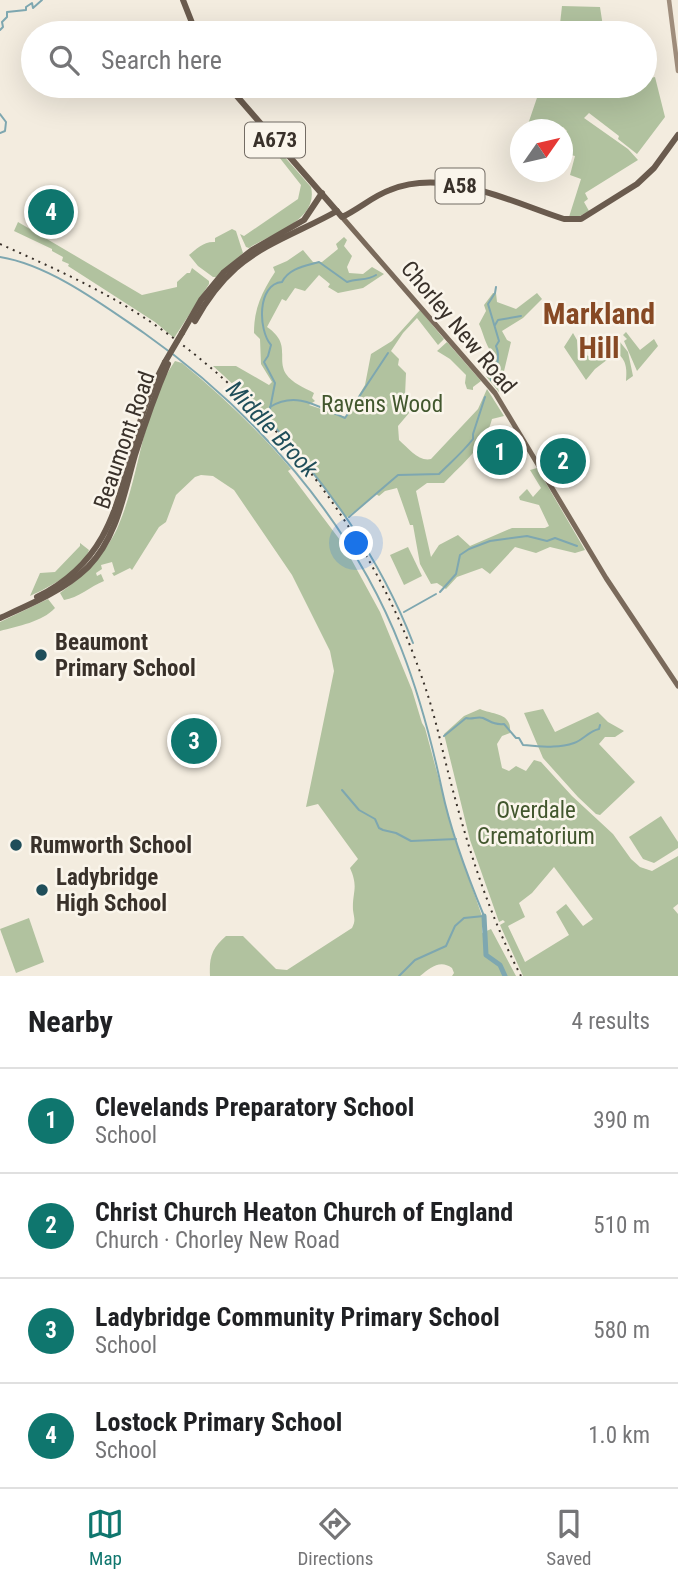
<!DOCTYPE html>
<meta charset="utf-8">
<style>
body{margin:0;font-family:"Roboto Condensed",sans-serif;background:#f2f2f2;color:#202124}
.compass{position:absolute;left:510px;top:119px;width:63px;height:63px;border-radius:50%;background:#fff;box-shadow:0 7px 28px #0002;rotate:56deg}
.you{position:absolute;left:357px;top:544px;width:24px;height:24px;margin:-18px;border:5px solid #fff;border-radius:50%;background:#1a73e8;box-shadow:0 0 0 10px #1a73e833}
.badge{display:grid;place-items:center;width:46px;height:46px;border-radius:50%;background:#0f766e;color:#fff;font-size:23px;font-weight:700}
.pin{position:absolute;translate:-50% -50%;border:4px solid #fff;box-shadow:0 2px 7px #0006}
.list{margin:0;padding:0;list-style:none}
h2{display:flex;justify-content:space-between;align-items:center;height:91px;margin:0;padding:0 28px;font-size:30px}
h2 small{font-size:23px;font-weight:400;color:#757577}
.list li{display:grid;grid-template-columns:46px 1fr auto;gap:21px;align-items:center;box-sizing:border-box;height:105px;padding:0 28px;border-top:2px solid #e0e0e0}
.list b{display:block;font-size:26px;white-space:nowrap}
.list p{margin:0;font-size:23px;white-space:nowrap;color:#757577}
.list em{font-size:23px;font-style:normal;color:#757577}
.icon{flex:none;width:38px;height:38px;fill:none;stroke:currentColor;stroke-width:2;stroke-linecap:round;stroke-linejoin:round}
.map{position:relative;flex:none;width:678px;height:976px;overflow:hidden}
.search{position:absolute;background:#fff;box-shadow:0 7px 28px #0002;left:21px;right:21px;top:21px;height:77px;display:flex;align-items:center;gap:18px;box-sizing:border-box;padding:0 24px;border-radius:38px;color:#757577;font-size:26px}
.sheet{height:511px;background:#fff}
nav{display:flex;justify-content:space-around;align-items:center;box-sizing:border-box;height:98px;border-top:2px solid #e0e0e0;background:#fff;font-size:19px;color:#757577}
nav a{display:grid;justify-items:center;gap:4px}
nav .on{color:#0f766e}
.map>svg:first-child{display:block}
</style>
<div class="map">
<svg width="678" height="976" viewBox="0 0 678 976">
<rect width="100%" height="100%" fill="#f3ecdf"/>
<!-- green -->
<g fill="#b1c29f" fill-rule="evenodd">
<polygon points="562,6 600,7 604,33 559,33"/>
<polygon points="655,77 665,117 637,154 618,139 619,136 589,113 584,118 628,149 638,160 585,193 588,199 584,202 589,211 578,217 569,217 581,179 570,175 575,156 563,153 563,136 567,131 563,127 559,129 526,130 541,86 645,86 645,79"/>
<path d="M 282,154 L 311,187 C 319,221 270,234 249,248 L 246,247 L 240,234 L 244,236 L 298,199 L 301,185 L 279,157 Z"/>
<polygon points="18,222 142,295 177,287 177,282 187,273 190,273 192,268 209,281 209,284 174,338 155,322 68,266 69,264 62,261 63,257 52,251 52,249 14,231"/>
<path d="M 232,229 L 236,231 L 243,253 L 216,277 L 213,277 L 198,266 L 189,255 C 196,249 204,241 215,242 L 215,238 Z"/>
<path d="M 344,237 L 347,240 L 344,246 L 352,256 L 347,267 L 349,273 L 363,274 L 372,267 L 384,274 L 363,288 L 338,293 L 328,287 L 330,284 L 319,275 L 305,291 L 295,288 L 286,301 L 282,299 L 267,327 C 292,344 276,358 286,374 C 292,383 305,388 314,393 L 312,398 L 315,401 L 309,405 L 346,417 L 365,385 L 371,354 L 392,341 L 420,310 L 444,339 L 438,345 L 417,318 L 403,333 L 391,351 L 399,359 L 398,365 L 406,373 L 405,396 L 409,413 L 398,426 L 399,440 C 408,448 419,462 431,459 L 478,409 L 487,389 L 504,416 L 492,419 C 485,446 462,464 444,483 L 427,483 L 416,491 L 431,557 L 439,545 L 458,535 L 470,546 L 512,528 L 545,528 L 549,526 L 539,505 L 520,500 L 519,497 L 527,489 L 533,497 L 541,488 L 530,470 L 537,468 L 585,550 L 575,553 L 550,547 L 536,553 L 515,547 L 490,574 L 482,568 L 457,577 L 446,589 L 437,583 L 431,584 L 420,564 L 413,525 L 410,525 L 397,488 L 385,491 L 379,496 L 376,494 L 346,518 C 307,463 264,411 213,366 L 236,366 L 269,385 L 272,382 L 261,364 L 260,339 L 254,333 C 254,308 262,292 275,272 L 273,267 L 287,261 L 303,250 L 313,262 L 322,262 L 338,249 L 336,244 Z"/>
<path d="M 493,293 L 496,293 L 497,302 L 516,309 L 537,293 L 542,299 L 523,318 L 502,331 L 507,340 L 511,342 L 499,392 L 486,376 L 492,352 C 486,347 483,332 479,324 L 486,311 L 484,305 Z"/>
<polygon points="626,332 640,350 654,339 658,346 637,371 624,341 627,339 623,335"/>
<path d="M 573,333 L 577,340 L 578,352 L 594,358 L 612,345 L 613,341 L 620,342 L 628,352 L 633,376 L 626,381 C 627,370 627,359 616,353 L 595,369 L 586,380 L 564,347 Z"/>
<polygon points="447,342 481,381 473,387 473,390 467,389 465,383 466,375 450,359 437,351"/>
<path d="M 175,361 L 182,363 C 222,396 258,430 291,469 L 288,471 L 343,544 L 380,612 L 412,690 L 422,723 L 425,728 L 455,839 L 482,916 L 482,933 L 491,929 L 516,976 L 452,976 L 454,973 L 452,968 C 440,959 430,968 420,976 L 210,976 C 209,957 212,948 226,936 L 243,936 L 276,969 L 287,970 L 352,928 C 356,920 354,918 353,910 C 352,892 359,888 350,868 L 358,859 L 318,804 L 306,807 L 334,671 L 330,651 L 292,575 L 234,490 L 213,476 L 201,475 L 195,477 L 176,495 L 166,522 L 159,527 L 132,570 L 130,568 L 114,576 L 112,573 L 115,572 L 112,562 L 101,565 L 102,569 L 96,573 L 97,576 L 101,574 L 104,581 C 91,586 78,598 64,600 L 60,593 C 83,577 109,550 119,524 C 141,472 142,408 175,361 Z"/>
<path d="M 80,543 L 89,550 C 84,569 48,588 30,596 L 40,573 L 55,572 L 80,546 Z"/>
<polygon points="408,547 422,576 404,585 390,555"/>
<path d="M 48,599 L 55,608 C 42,622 18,626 0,631 L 0,622 Z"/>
<path d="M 480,709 C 493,715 512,712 510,733 L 502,736 L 497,744 L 502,768 L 509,771 L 516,766 L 526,771 L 534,760 L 541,762 L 572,796 L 613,834 L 631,859 L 640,867 L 652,871 L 678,856 L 678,904 L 673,908 L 678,914 L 678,976 L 523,976 L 500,925 L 505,922 L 503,920 L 499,922 L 470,840 L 444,734 L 464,716 ZM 554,867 L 593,919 L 583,926 L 566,904 L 556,912 L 569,935 L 525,962 L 508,926 L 525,917 L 519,903 L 532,893 Z"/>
<polygon points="543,709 555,732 598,712 608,722 624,731 615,737 605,737 599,744 635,782 600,815 596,814 578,797 543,758 524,713"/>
<polygon points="661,816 678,842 678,848 654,863 643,859 629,837"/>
<polygon points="29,918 44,962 16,973 0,929"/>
</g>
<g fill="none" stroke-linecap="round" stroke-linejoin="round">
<!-- stream -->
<g stroke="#7ea7b0" stroke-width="2">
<polyline points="0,30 3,27 2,22 7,17 7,12 26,10 26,7 32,3 33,8 42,0"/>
<polyline points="0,114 6,122 5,131 0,133"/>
<path d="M 0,257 C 50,265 103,305 144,333 C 254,410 352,522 401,648 C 419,694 432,743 442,790 C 451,833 467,875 484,916 L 464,918 L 455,926 L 446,946 L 415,960 L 399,976"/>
<path d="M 376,275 C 367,281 357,278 347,282 L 319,262 C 305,266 289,268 282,282 C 257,284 258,330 271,345 L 268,356 L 264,362 L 275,383 L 269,414 L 266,417 C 327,485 380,557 413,643"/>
<polyline points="495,325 498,320 521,316"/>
<path d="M 491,380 C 496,370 501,358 496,346 L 499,341 L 488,304 L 495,293 L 496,287"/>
<path d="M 270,407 C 297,390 320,408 345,418 L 388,353"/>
<path d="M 349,517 L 398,475 L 439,474 C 451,462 463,452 473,439 L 473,434 L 485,397"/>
<polyline points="440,592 456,574 460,555 469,549 490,541 527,536 547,541 555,538 577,546"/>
<polyline points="404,612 436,594"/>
<path d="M 444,736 L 466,718 C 472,720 477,716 483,718 C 490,721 494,725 504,724 L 516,738 L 519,738 L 523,745 C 540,746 557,749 574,743 C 583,740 589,731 599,729 L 600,725"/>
<polyline points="342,790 359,810 375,819 379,828 383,830 396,833 411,841 456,839"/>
</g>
<!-- river -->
<polyline stroke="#7ea7b0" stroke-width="5" points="484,916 486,955 500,965 505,976"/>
<!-- secondary -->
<polyline stroke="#9f8d7c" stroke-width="4.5" points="669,0 678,71"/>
<!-- primary -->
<polyline stroke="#7a6a5b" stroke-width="5" points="342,217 495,393 606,578 678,686"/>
<!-- trunk -->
<g stroke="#6a5b4e" stroke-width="6">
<polyline points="183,0 196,33"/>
<path d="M 228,86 L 342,217 C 359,209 373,196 390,190 C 445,167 511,202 564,219 L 581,219 L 637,184 L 654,168 L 678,135"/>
<path d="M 195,321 C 206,301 219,283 236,268 C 264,243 304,230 337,211"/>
<polyline points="182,333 201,300 224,272 252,250 304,220 322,193"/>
<path d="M 37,597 C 114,559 118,496 140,422 C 146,401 155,381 165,362"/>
<path d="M 0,618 C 31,604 63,591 88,567 C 117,538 124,493 135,455 C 145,423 155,394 168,364"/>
</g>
<!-- rail -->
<path stroke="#39312a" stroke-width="2" stroke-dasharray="2 5" stroke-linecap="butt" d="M 0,244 C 47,265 94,286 137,313 C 275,401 381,544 429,699 C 438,728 444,758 452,787 C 469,851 490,917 521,976"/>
<!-- trunk-bridge -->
<polyline stroke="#6a5b4e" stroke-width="6" points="165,362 182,333"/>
</g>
<!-- markers -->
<g fill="#1f4e5a" stroke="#faf5eb" stroke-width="2.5">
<circle cx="41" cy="655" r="7"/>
<circle cx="16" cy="845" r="7"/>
<circle cx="42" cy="890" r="7"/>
</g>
<g text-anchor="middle" stroke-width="5" stroke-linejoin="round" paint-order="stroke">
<!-- shield labels -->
<g fill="#faf5eb" stroke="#736c64" stroke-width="2">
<rect x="245" y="122.5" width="60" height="35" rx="5"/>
<rect x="435.5" y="168.5" width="49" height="35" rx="5"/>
</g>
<g font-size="21" font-weight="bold" fill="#39312a">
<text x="275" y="147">A673</text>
<text x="460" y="193">A58</text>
</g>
<!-- street labels -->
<g font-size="23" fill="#39312a" stroke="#faf5eb">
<text transform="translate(459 327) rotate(50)" y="8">Chorley New Road</text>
<text transform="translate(124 440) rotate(-71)" y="8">Beaumont Road</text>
</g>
<!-- park labels -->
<g font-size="23" fill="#42572e" stroke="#faf5eb">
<text x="382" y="412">Ravens Wood</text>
<text x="536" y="818">Overdale<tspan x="536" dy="26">Crematorium</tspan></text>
</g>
<!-- poi labels -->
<g font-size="23" font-weight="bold" fill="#39312a" stroke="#faf5eb" text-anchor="start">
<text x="55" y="650">Beaumont<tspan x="55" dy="26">Primary School</tspan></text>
<text x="30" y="853">Rumworth School</text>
<text x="56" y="885">Ladybridge<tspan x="56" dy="26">High School</tspan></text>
</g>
<!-- water labels -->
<g font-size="24" font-style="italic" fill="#1f4e5a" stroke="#faf5eb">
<text transform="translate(272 429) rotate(47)" y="8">Middle Brook</text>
</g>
<!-- district labels -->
<g font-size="30" font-weight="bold" fill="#874924" stroke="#faf5eb">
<text x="599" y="324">Markland<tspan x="599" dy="34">Hill</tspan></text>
</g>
</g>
</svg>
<svg class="compass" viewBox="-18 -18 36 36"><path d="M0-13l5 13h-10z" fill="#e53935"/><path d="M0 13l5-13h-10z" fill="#757577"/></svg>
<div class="you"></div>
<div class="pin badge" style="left:500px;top:452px">1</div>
<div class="pin badge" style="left:563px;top:461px">2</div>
<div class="pin badge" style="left:194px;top:741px">3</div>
<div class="pin badge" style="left:51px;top:212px">4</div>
<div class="search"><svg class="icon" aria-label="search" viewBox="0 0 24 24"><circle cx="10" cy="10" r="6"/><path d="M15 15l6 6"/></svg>Search here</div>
</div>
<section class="sheet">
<h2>Nearby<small>4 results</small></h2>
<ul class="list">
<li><span class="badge">1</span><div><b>Clevelands Preparatory School</b><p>School</p></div><em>390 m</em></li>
<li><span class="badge">2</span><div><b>Christ Church Heaton Church of England</b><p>Church · Chorley New Road</p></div><em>510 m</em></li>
<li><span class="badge">3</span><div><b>Ladybridge Community Primary School</b><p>School</p></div><em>580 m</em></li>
<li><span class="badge">4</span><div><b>Lostock Primary School</b><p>School</p></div><em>1.0 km</em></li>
</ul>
</section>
<nav>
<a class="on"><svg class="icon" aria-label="map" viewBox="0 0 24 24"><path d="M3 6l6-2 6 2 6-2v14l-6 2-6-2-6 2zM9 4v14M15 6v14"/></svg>Map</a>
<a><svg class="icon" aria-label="directions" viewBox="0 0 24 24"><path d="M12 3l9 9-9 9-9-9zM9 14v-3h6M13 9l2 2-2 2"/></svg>Directions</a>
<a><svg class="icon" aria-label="saved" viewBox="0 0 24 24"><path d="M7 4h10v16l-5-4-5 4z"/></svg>Saved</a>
</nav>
